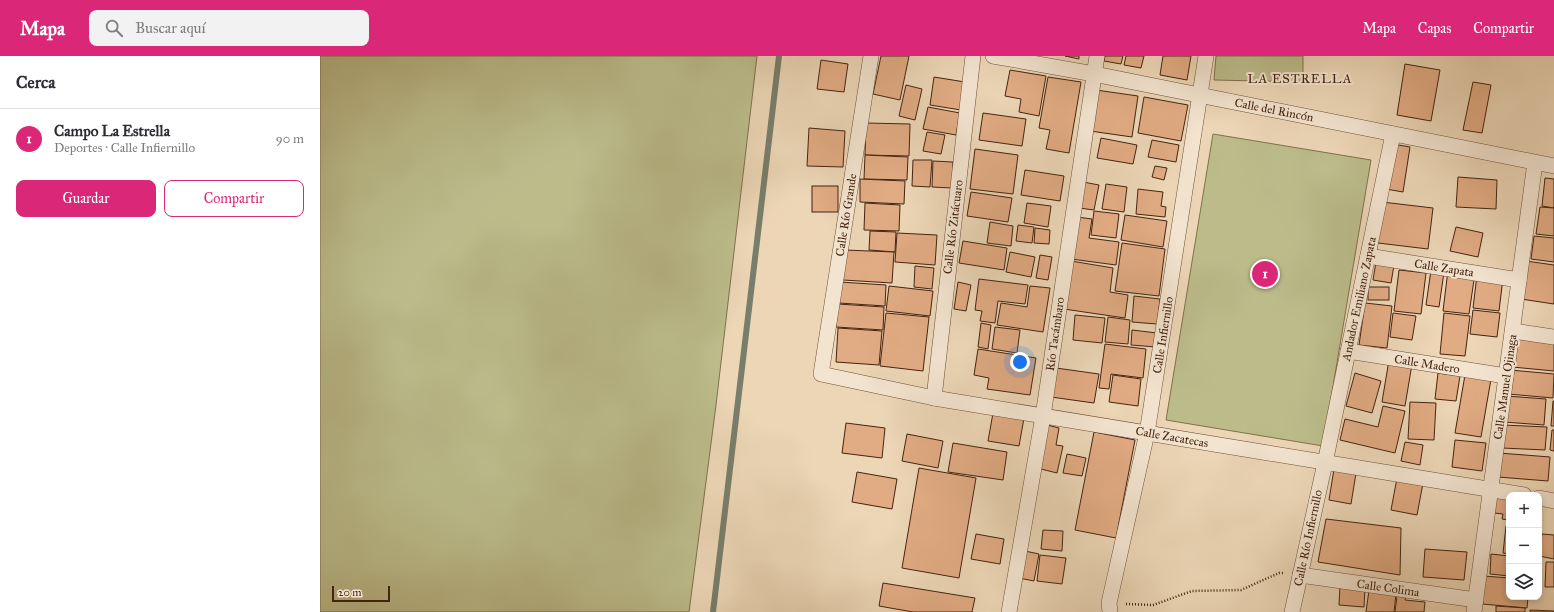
<!DOCTYPE html>
<html lang="es">
<meta charset="utf-8">
<style>
body{margin:0;font-family:"IM FELL Great Primer",serif;background:#f2f2f3;color:#2b2b33}
.controls{position:absolute;right:12px;bottom:12px;display:grid;overflow:hidden;border-radius:8px;box-shadow:0 2px 6px #0003}
.controls button{width:36px;height:36px;display:grid;place-items:center;padding:0;border:0;border-bottom:1px solid #e1e1e2;background:#fff;color:#2b2b33;font:20px sans-serif}
.scale{position:absolute;left:12px;bottom:10px;width:58px;box-sizing:border-box;padding-left:4px;border:2px solid #45230f;border-top:0;font-size:11px;line-height:14px;white-space:nowrap;color:#45230f;-webkit-text-stroke:3px #f3e4d0;paint-order:stroke}
.you{position:absolute;left:700px;top:306px;width:14px;height:14px;margin:-10px;border:3px solid #fff;border-radius:50%;background:#1a73e8;box-shadow:0 0 0 6px #1a73e833}
.badge{display:grid;place-items:center;width:26px;height:26px;border-radius:50%;background:#db2777;color:#fff;font-size:13px;font-weight:700}
.pin{position:absolute;translate:-50% -50%;border:2px solid #fff;box-shadow:0 1px 4px #0006}
.list{margin:0;padding:0;list-style:none}
h2{display:flex;justify-content:space-between;align-items:center;height:52px;margin:0;padding:0 16px;font-size:17px}
h2 small{font-size:13px;font-weight:400;color:#7c7c81}
.list li{display:grid;grid-template-columns:26px 1fr auto;gap:12px;align-items:center;box-sizing:border-box;height:60px;padding:0 16px;border-top:1px solid #e1e1e2}
.list b{display:block;font-size:15px;white-space:nowrap}
.list p{margin:0;font-size:13px;white-space:nowrap;color:#7c7c81}
.list em{font-size:13px;font-style:normal;color:#7c7c81}
.actions{display:flex;gap:8px;padding:12px 16px}
.actions a{flex:1;padding:9px 0;border:1px solid #db2777;border-radius:8px;text-align:center;font-size:14px;color:#db2777}
.actions .main{background:#db2777;color:#fff}
.icon{flex:none;width:22px;height:22px;fill:none;stroke:currentColor;stroke-width:2;stroke-linecap:round;stroke-linejoin:round}
.map{position:relative;flex:none;width:1234px;height:556px;overflow:hidden}
header{display:flex;align-items:center;gap:24px;box-sizing:border-box;height:56px;padding:0 20px;background:#db2777;color:#fff}
header strong{font-size:19px}
nav{display:flex;gap:22px;margin-inline-start:auto;font-size:14px}
.search{width:280px;height:36px;background:#f2f2f3;display:flex;align-items:center;gap:10px;box-sizing:border-box;padding:0 14px;border-radius:8px;color:#7c7c81;font-size:15px}
main{display:flex}
aside{flex:1;background:#fff}
.map>svg:first-child{display:block}
</style>
<header>
<strong>Mapa</strong>
<div class="search"><svg class="icon" aria-label="search" viewBox="0 0 24 24"><circle cx="10" cy="10" r="6"/><path d="M15 15l6 6"/></svg>Buscar aquí</div>
<nav><a>Mapa</a><a>Capas</a><a>Compartir</a></nav>
</header>
<main>
<aside>
<h2>Cerca<small></small></h2>
<ul class="list">
<li><span class="badge">1</span><div><b>Campo La Estrella</b><p>Deportes · Calle Infiernillo</p></div><em>90 m</em></li>
</ul>
<div class="actions"><a class="main">Guardar</a><a>Compartir</a></div>
</aside>
<div class="map">
<svg width="1234" height="556" viewBox="0 0 1234 556">
<rect width="100%" height="100%" fill="#ecd6b6"/>
<filter id="stains"><feTurbulence type="fractalNoise" baseFrequency=".005" numOctaves="4"/><feColorMatrix values="0 0 0 0 .2 0 0 0 0 .09 0 0 0 0 .02 0 0 0 .5 -.17"/></filter>
<radialGradient id="worn" r=".72"><stop offset=".6" stop-color="#630" stop-opacity="0"/><stop offset="1" stop-color="#630" stop-opacity=".3"/></radialGradient>
<!-- green -->
<g fill="#bcbc8b" stroke="#80704d">
<polygon points="0,0 437,0 396,349 369,556 0,556"/>
<polygon points="896,0 983,0 983,26 894,24"/>
<polygon points="893,78 1051,104 1003,390 846,364"/>
</g>
<g fill="none" stroke-linecap="round" stroke-linejoin="round">
<!-- stream -->
<polyline stroke="#787e6b" stroke-width="6" points="393,556 459,0"/>
</g>
<!-- building -->
<g fill="#e1ab83" stroke="#45230f">
<polygon points="561,0 589,0 580,44 553,38"/>
<polygon points="745,0 759,0 759,3"/>
<polygon points="785,0 803,0 801,8 784,5"/>
<polygon points="806,0 824,0 821,12 804,9"/>
<polygon points="843,0 871,0 867,24 840,19"/>
<polygon points="501,4 528,8 524,36 497,33"/>
<polygon points="1085,8 1120,14 1111,65 1077,59"/>
<polygon points="690,14 726,20 719,60 699,56 701,43 685,40"/>
<polygon points="614,21 645,26 641,54 610,49"/>
<polygon points="728,21 761,26 749,97 726,93 730,74 719,72"/>
<polygon points="1153,26 1171,29 1162,77 1143,74"/>
<polygon points="586,29 602,33 595,64 579,60"/>
<polygon points="776,34 818,40 812,81 770,75"/>
<polygon points="824,41 868,49 861,85 818,77"/>
<polygon points="608,51 640,57 636,79 603,73"/>
<polygon points="663,57 706,63 702,90 659,84"/>
<polygon points="546,67 590,68 589,100 545,99"/>
<polygon points="489,72 525,75 523,111 487,110"/>
<polygon points="607,76 625,79 621,98 603,95"/>
<polygon points="781,82 817,89 813,108 777,102"/>
<polygon points="832,84 859,89 856,106 828,101"/>
<polygon points="1073,88 1090,91 1083,136 1066,133"/>
<polygon points="655,93 698,99 693,138 650,133"/>
<polygon points="545,99 588,101 587,124 544,123"/>
<polygon points="593,104 612,104 610,131 592,130"/>
<polygon points="613,105 633,106 632,132 612,131"/>
<polygon points="835,110 847,112 844,124 832,121"/>
<polygon points="705,114 744,120 740,145 701,139"/>
<polygon points="1138,121 1177,124 1176,153 1136,151"/>
<polygon points="1225,122 1234,123 1234,152 1222,150"/>
<polygon points="540,123 585,125 584,148 540,146"/>
<polygon points="763,126 779,129 774,154 759,152"/>
<polygon points="786,128 807,131 804,156 782,153"/>
<rect x="492" y="130" width="26" height="26"/>
<polygon points="818,133 843,136 841,150 846,151 845,161 816,158"/>
<polygon points="651,136 692,142 688,166 647,160"/>
<polygon points="1062,146 1113,152 1108,193 1058,187"/>
<polygon points="545,147 580,149 579,175 544,174"/>
<polygon points="707,147 731,150 728,171 704,167"/>
<polygon points="1220,151 1234,152 1234,180 1216,178"/>
<polygon points="774,155 799,158 796,182 771,179"/>
<polygon points="805,159 847,165 843,191 801,184"/>
<polygon points="757,161 772,163 769,182 799,186 796,209 751,203"/>
<polygon points="670,166 693,170 691,190 667,187"/>
<polygon points="698,169 714,171 712,187 696,185"/>
<polygon points="1136,171 1163,177 1158,201 1130,195"/>
<polygon points="715,172 730,174 729,188 714,187"/>
<polygon points="550,175 576,176 575,196 549,194"/>
<polygon points="577,177 617,179 615,209 575,206"/>
<polygon points="1214,180 1234,182 1234,206 1211,203"/>
<polygon points="643,185 687,192 684,214 639,207"/>
<polygon points="802,187 845,193 839,240 795,235"/>
<polygon points="525,194 574,196 572,227 523,224"/>
<polygon points="690,196 715,201 711,221 686,216"/>
<polygon points="720,199 732,201 728,224 716,222"/>
<polygon points="751,205 793,212 790,236 808,239 805,262 744,253"/>
<polygon points="1206,205 1234,209 1234,248 1201,243"/>
<polygon points="1056,206 1074,209 1071,227 1053,224"/>
<polygon points="595,210 614,212 612,233 594,231"/>
<polygon points="1079,214 1106,217 1101,258 1074,255"/>
<polygon points="1111,214 1124,216 1119,251 1106,249"/>
<polygon points="1128,214 1155,217 1149,258 1123,255"/>
<polygon points="1157,219 1183,222 1179,255 1153,252"/>
<polygon points="659,223 708,229 705,248 678,245 675,267 660,265 662,255 655,254"/>
<polygon points="520,226 566,229 565,250 519,247"/>
<polygon points="638,226 651,229 646,255 634,253"/>
<polygon points="569,230 613,235 610,260 566,255"/>
<polygon points="710,230 730,232 723,276 677,269 681,247 707,251"/>
<rect x="1048" y="231" width="21" height="13"/>
<polygon points="814,240 840,243 837,268 812,266"/>
<polygon points="1045,247 1072,250 1067,292 1039,289"/>
<polygon points="518,248 564,251 563,274 516,271"/>
<polygon points="1153,254 1180,257 1177,281 1150,278"/>
<polygon points="566,257 609,261 603,315 560,310"/>
<polygon points="1073,257 1096,260 1092,284 1070,281"/>
<polygon points="1124,257 1150,260 1145,300 1120,298"/>
<polygon points="755,259 785,262 782,287 753,284"/>
<polygon points="788,261 810,264 808,288 785,286"/>
<polygon points="661,267 671,269 668,293 658,291"/>
<polygon points="675,271 700,274 697,297 672,293"/>
<polygon points="518,272 562,275 559,309 516,306"/>
<polygon points="812,274 837,277 836,291 811,289"/>
<polygon points="1195,281 1234,286 1234,315 1192,311"/>
<polygon points="785,288 826,293 823,322 791,318 789,333 779,332"/>
<polygon points="658,293 716,302 710,339 667,333 669,322 654,319"/>
<polygon points="1069,304 1092,308 1085,350 1062,346"/>
<polygon points="736,312 779,318 774,347 731,341"/>
<polygon points="1190,314 1234,318 1233,342 1188,338"/>
<polygon points="1035,317 1061,325 1052,357 1026,350"/>
<polygon points="1118,317 1140,320 1136,345 1115,343"/>
<polygon points="793,319 821,323 818,350 789,346"/>
<polygon points="1145,319 1171,323 1161,381 1135,377"/>
<polygon points="1186,340 1226,343 1224,369 1184,366"/>
<polygon points="1233,345 1234,345 1234,370 1231,370"/>
<polygon points="1090,346 1116,347 1114,384 1088,383"/>
<polygon points="1063,350 1085,355 1075,397 1020,384 1025,363 1058,371"/>
<polygon points="673,357 704,362 699,390 668,385"/>
<polygon points="526,367 565,372 562,402 522,397"/>
<polygon points="727,369 739,372 736,389 743,390 737,417 717,412"/>
<polygon points="1183,369 1227,371 1225,394 1182,392"/>
<polygon points="1232,374 1234,374 1234,395 1230,394"/>
<polygon points="774,376 815,384 796,482 755,474"/>
<polygon points="587,378 623,385 618,412 582,405"/>
<polygon points="1135,384 1166,387 1162,415 1132,411"/>
<polygon points="1085,386 1103,389 1100,409 1081,405"/>
<polygon points="633,387 687,396 683,424 628,416"/>
<polygon points="1179,397 1230,401 1228,425 1178,421"/>
<polygon points="747,398 766,402 762,420 743,417"/>
<polygon points="599,412 656,422 639,522 582,512"/>
<polygon points="1014,413 1036,417 1031,448 1009,444"/>
<polygon points="537,416 577,423 572,453 532,446"/>
<polygon points="1077,422 1103,427 1097,459 1071,454"/>
<polygon points="1175,438 1189,440 1189,464 1182,463 1183,458 1174,457"/>
<polygon points="1006,463 1081,472 1080,519 998,506"/>
<polygon points="1186,470 1189,471 1189,498 1183,497"/>
<polygon points="723,474 743,475 742,495 721,493"/>
<polygon points="656,478 684,483 680,508 651,503"/>
<polygon points="1222,478 1234,479 1234,503 1219,500"/>
<polygon points="1105,493 1147,496 1144,524 1103,521"/>
<polygon points="705,495 719,498 714,525 699,522"/>
<polygon points="1171,498 1189,500 1189,520 1170,518"/>
<polygon points="720,499 746,502 742,528 717,525"/>
<polygon points="1226,506 1234,506 1234,531 1225,531"/>
<polygon points="1164,520 1189,522 1189,541 1208,541 1207,552 1162,548"/>
<polygon points="563,527 655,542 652,556 593,556 559,550"/>
<polygon points="1020,530 1045,532 1044,551 1019,549"/>
<polygon points="1049,534 1076,538 1074,556 1046,556"/>
<polygon points="1077,540 1086,540 1085,544 1105,546 1104,556 1075,556"/>
<polygon points="1176,550 1205,552 1205,556 1176,556"/>
<polygon points="1210,554 1234,555 1234,556 1210,556"/>
</g>
<g fill="none" stroke-linecap="round" stroke-linejoin="round">
<!-- street casing -->
<g stroke="#6f5039" stroke-width="16">
<g id="street">
<polyline points="551,0 501,318 614,342 1204,439"/>
<polyline points="673,0 774,18 1234,110"/>
<polyline points="1048,200 1199,224"/>
<polyline points="1193,275 1234,281"/>
<polyline points="1028,295 1186,320"/>
<polyline points="614,342 653,0"/>
<polyline points="1219,442 1234,445"/>
<polyline points="980,519 1156,544"/>
<polyline points="689,556 723,360 777,0"/>
<polyline points="790,556 789,547 827,377 886,0"/>
<polyline points="972,556 1005,407 1073,78"/>
<polyline points="1154,556 1215,107"/>
</g>
</g>
<!-- path -->
<polyline stroke="#45230f" stroke-width="2.5" stroke-dasharray="1 2" stroke-linecap="butt" points="806,548 833,549 872,535 921,534 959,517 964,517"/>
<!-- street -->
<use href="#street" stroke="#f3e4d0" stroke-width="15"/>
</g>
<g text-anchor="middle" stroke-width="4" stroke-linejoin="round" paint-order="stroke">
<!-- street labels -->
<g font-size="12" fill="#45230f" stroke="#f3e4d0">
<text transform="translate(954 54) rotate(11)" y="4">Calle del Rincón</text>
<text transform="translate(526 159) rotate(-81)" y="4">Calle Río Grande</text>
<text transform="translate(633 171) rotate(-83)" y="4">Calle Río Zitácuaro</text>
<text transform="translate(1124 212) rotate(9)" y="4">Calle Zapata</text>
<text transform="translate(1039 243) rotate(-78)" y="4">Andador Emiliano Zapata</text>
<text transform="translate(735 278) rotate(-82)" y="4">Río Tacámbaro</text>
<text transform="translate(843 279) rotate(-81)" y="4">Calle Infiernillo</text>
<text transform="translate(1107 308) rotate(9)" y="4">Calle Madero</text>
<text transform="translate(1185 331) rotate(-82)" y="4">Calle Manuel Ojinaga</text>
<text transform="translate(852 381) rotate(10)" y="4">Calle Zacatecas</text>
<text transform="translate(988 482) rotate(-78)" y="4">Calle Río Infiernillo</text>
<text transform="translate(1068 532) rotate(8)" y="4">Calle Colima</text>
</g>
<!-- neighbourhood labels -->
<g font-size="13" letter-spacing="1" fill="#45230f" stroke="#f3e4d0">
<text x="980" y="27">LA ESTRELLA</text>
</g>
</g>
<rect width="100%" height="100%" filter="url(#stains)"/>
<rect width="100%" height="100%" fill="url(#worn)"/>
</svg>
<div class="controls">
<button>+</button>
<button>−</button>
<button><svg class="icon" aria-label="layers" viewBox="0 0 24 24"><path d="M12 4l9 5-9 5-9-5zM3 14l9 5 9-5"/></svg></button>
</div>
<div class="scale">20 m</div>
<div class="you"></div>
<div class="pin badge" style="left:945px;top:218px">1</div>
</div>
</main>
